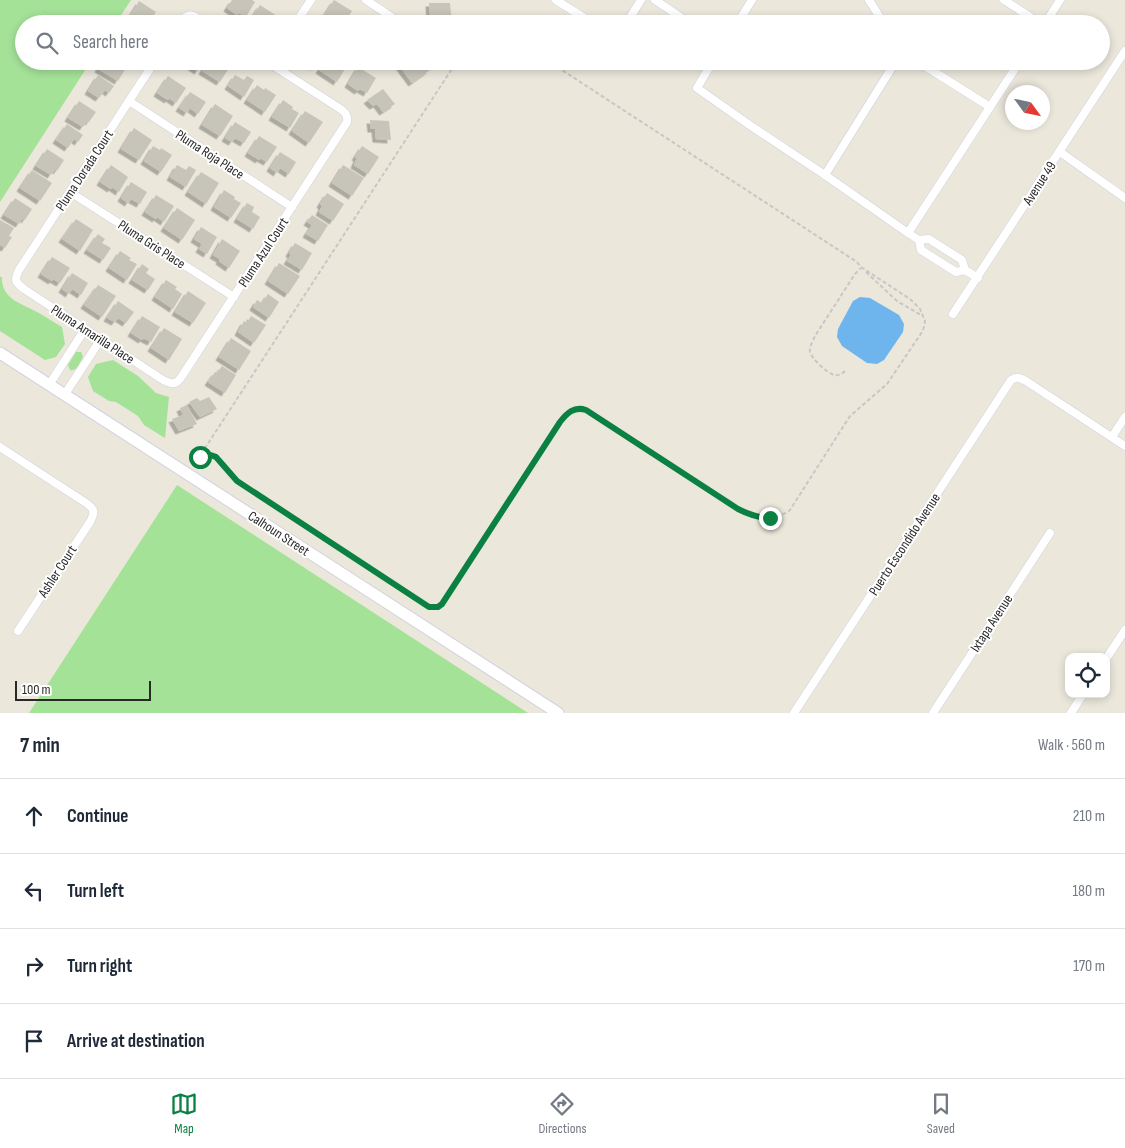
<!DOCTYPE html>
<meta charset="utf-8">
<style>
body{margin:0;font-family:"Sofia Sans Condensed",sans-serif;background:#f6f6f7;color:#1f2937}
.controls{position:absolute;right:15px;bottom:15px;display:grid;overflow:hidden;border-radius:10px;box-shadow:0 2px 8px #0003}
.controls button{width:45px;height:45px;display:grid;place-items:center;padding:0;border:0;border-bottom:1px solid #e0e1e3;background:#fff;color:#1f2937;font:25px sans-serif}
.compass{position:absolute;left:1005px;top:85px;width:45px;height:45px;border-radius:50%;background:#fff;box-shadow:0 2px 8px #0003;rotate:123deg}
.scale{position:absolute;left:15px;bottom:12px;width:136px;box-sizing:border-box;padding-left:5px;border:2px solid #292929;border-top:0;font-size:14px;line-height:18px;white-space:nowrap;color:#292929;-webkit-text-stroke:4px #fff;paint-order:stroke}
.stop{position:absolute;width:15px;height:15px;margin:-11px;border:4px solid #0b8043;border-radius:50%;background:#fff}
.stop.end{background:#0b8043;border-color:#fff;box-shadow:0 1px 5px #0008}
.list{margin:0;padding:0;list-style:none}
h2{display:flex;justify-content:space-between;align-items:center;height:65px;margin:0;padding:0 20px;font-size:21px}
h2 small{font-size:16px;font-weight:400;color:#747a83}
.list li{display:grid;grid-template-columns:32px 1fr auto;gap:15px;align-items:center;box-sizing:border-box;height:75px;padding:0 20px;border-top:1px solid #e0e1e3}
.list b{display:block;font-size:19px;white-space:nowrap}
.list em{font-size:16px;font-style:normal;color:#747a83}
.icon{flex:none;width:28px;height:28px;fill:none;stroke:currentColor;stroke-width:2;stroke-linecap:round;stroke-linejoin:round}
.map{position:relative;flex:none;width:1125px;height:713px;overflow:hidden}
.search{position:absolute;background:#fff;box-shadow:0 2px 8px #0003;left:15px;right:15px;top:15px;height:55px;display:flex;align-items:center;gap:12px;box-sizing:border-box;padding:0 18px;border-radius:28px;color:#747a83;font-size:19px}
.sheet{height:365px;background:#fff}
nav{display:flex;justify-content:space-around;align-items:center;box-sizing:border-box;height:70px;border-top:1px solid #e0e1e3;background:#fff;font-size:14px;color:#747a83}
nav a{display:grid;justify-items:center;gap:2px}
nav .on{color:#0b8043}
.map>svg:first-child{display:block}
</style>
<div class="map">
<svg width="1125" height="713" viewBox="0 0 1125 713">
<defs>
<filter id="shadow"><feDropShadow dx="-3.5" dy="3.5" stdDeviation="0" flood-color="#0004"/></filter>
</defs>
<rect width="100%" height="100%" fill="#ebe7db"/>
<!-- green -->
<g fill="#a4e298">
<polygon points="0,0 131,0 115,24 24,24 24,61 91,61 0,202"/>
<path d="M 0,277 L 2,277 C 1,298 20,303 35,311 C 44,315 53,322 62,327 L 65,344 L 56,357 L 45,360 L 0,331 Z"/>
<path d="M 76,352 L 81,352 L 83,357 C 80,362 77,372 70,370 L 68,365 Z"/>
<polygon points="113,360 138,376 156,393 169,397 165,438 144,425 138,416 116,402 109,401 93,391 88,377 96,364"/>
<polygon points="177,485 528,713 29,713"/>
</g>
<!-- water -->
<polygon fill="#6fb5ed" points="860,297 870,298 899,315 904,324 903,332 884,360 877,364 867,363 842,346 837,337 838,329 853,301"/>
<!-- building -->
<g fill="#c7c5ba" filter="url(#shadow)">
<polygon points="232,0 252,0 255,2 246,17 239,13 237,15 227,8"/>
<polygon points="334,0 352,11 343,24 326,24 321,20"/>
<polygon points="139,1 156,12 149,23 147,21 145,24 137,24 129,18"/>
<polygon points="429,3 450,3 452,23 435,22 434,16 430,16"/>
<polygon points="260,5 277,16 273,24 247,24"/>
<polygon points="102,61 126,61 129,63 118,81 98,69"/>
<polygon points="183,61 204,61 198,71"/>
<polygon points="208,61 225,61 231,65 220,82 202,71"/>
<polygon points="308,61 318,61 314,67 307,63"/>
<polygon points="325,61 350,61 337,82 319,70"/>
<polygon points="402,61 423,61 430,70 412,83 398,64"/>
<polygon points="358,67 376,78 367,93 360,89 358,91 348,84"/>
<polygon points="98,75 114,86 109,93 105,90 99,98 88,91"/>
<polygon points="235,75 244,80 247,76 254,80 244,97 228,86"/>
<polygon points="168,76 186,88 176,103 169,98 168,100 157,93"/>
<polygon points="257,85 264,90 265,88 276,95 265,112 247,100"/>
<polygon points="383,89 395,104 383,112 377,104 373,106 367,100"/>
<polygon points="190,92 206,102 198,114 190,108 187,113 179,108"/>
<polygon points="283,100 293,107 292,109 299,113 290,128 272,117"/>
<polygon points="79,101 96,112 89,122 87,121 83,127 68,118"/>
<polygon points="215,104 233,116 220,136 202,125"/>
<polygon points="305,111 323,122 309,143 292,131"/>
<polygon points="370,120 389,121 391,140 376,139 375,129 371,129"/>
<polygon points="235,122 251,132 244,143 235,138 232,142 225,138"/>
<polygon points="67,124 83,135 78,142 74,139 68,148 56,140"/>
<polygon points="134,128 152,140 139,160 121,149"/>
<polygon points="259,136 277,147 267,162 260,158 259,160 248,153"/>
<polygon points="153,146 160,150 161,148 172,155 161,172 144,161"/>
<polygon points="362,146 379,157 368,174 354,165 357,158 355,157"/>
<polygon points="47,149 64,160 57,171 55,169 51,175 36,166"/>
<polygon points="280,152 296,162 289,174 280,168 277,173 270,168"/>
<polygon points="111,165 128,177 119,192 112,187 111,189 100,182"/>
<polygon points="177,165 186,170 189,166 196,170 186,187 170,177"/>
<polygon points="343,165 364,178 352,196 332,183"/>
<polygon points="32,170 52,183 40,201 20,188"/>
<polygon points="201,172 219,183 206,204 188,192"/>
<polygon points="131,182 147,192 140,204 131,199 128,203 121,198"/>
<polygon points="224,190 235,197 234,199 241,203 231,218 214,207"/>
<polygon points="327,193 344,204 333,221 319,212 322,206 320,204"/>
<polygon points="156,195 174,206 164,222 157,217 156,219 145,212"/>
<polygon points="15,198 32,209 25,220 23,218 19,224 4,215"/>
<polygon points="247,203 254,207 252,212 260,217 253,229 237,219"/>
<polygon points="177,208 195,220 182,240 164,228"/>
<polygon points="312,215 328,225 318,241 306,234 312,225 307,222"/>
<polygon points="76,219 93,230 80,251 62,239"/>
<polygon points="0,220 14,228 9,236 12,237 5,248 0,245"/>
<polygon points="201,227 217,237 207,254 199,249 202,244 194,239"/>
<polygon points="98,234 105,239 102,243 111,248 103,260 87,250"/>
<polygon points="222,239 240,251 229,268 219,261 220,259 213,255"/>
<polygon points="295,243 312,253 302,270 287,261 291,255 289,253"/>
<polygon points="120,251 131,258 129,260 137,264 127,280 109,268"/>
<polygon points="52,257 70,268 60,283 53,279 52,281 41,274"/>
<polygon points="279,263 300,276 288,294 268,281"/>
<polygon points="142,264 149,269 146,273 155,279 148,290 132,280"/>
<polygon points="72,273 88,283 81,295 72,289 69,294 62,289"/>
<polygon points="166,280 177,287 175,289 182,294 173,309 155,297"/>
<polygon points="98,285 116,296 102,317 84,305"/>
<polygon points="188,291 206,303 193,323 175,312"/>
<polygon points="268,294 279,302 269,318 253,307 257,300 262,303"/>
<polygon points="118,301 134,312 126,323 118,318 115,322 107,318"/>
<polygon points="142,316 160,327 151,342 143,338 142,340 131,333"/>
<polygon points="251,316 266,325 254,343 238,332 244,321 247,323"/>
<polygon points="164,328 182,339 169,360 151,348"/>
<polygon points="231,338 251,351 239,370 219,357"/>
<polygon points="222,366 236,375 225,393 208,382 215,372 217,373"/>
<polygon points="209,397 217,409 200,417 189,402 197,398 200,401"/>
<polygon points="187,405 197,424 179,431 172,419 183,415 180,408"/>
</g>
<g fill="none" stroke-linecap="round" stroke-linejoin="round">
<!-- street casing -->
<g stroke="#d1d1e2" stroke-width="9">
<g id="street">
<polyline points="366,0 402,24"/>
<polyline points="556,0 594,24"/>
<polyline points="655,0 691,24"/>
<polyline points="869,0 884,24"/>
<polyline points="1004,0 1041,24"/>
<polyline points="740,18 750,24"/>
<path d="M 179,24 C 189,9 194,16 207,24"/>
<polyline points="295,24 311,0"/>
<polyline points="626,24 641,0"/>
<polyline points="737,24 752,0"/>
<polyline points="1045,24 1060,0"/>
<path d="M 155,61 L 19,270 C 14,280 15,282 24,289 L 163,380 C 173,385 176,385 182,376 L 347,122 C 348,115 345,112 339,108 L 266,61"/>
<polyline points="713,61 697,88 751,126 825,175"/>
<polyline points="896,61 825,175 908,233"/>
<polyline points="917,61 990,107"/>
<polyline points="129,101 292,207"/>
<polyline points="1060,152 1125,198"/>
<polyline points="70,192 234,297"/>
<polyline points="919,240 921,250 956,272 965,270"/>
<polyline points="978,278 965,270 962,260 929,239 919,240 908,233 1020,61"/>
<polyline points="953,314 1125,51"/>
<polyline points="49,385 85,329"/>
<polyline points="65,394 101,339"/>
<polyline points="1112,437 1125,417"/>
<path d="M 0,447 L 86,503 C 95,509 95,512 90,522 L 18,631"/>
<polyline points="1106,659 1125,630"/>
<path d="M 794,713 L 1011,380 C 1017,376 1020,378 1026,381 L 1125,446"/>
<polyline points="933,713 1050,533"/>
<polyline points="1071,713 1083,694"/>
</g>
</g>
<!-- secondary casing -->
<g stroke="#d1d1e2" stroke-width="13">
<polyline id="secondary" points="0,353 558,713"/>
</g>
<!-- path -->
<g stroke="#c7c7c7" stroke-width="2" stroke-dasharray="4 2.5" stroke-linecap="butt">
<polyline points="866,272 897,301 921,315"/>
<path d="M 845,371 C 842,374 838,376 834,375 C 827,373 812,359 810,352 C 809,347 813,341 815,336 L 855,274 L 861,268"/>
<path d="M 200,457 C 207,454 210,454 216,457 L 237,481 L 424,604 C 431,608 435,608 442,604 L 561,422 C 567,413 574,406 585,410 C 624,435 663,460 701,485 C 718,495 734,510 754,516 C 767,519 779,518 790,510 L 850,416 L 887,384 L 922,332 L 924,327 L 925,321 L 920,309 L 910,299 L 861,267 L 857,262 L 548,61"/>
<polyline points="194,465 457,61"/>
</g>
<!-- street -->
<use href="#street" stroke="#fff" stroke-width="8"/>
<!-- secondary -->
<use href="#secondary" stroke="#fff" stroke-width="11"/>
</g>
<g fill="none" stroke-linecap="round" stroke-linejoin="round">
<!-- route -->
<path stroke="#0b8043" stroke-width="6" d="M 200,457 C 207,454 210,454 216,457 L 237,481 L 429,607 L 438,607 L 442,604 L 560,422 C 567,413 574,406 586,410 L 738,509 C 748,514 758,518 770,518"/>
</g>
<g text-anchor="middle" stroke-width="4" stroke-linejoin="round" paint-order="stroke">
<!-- street labels -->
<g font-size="14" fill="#292929" stroke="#fff">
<text transform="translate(210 154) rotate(33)" y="5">Pluma Roja Place</text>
<text transform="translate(84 170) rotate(-57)" y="5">Pluma Dorada Court</text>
<text transform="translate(1039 183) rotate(-57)" y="5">Avenue 49</text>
<text transform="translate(152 244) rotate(33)" y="5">Pluma Gris Place</text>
<text transform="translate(263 252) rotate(-57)" y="5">Pluma Azul Court</text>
<text transform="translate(93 334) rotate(33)" y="5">Pluma Amarilla Place</text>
<text transform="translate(279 533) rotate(33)" y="5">Calhoun Street</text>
<text transform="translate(904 544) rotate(-57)" y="5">Puerto Escondido Avenue</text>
<text transform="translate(57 571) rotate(-57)" y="5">Ashler Court</text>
<text transform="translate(991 623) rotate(-57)" y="5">Ixtapa Avenue</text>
</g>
</g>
</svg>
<div class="controls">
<button><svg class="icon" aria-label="locate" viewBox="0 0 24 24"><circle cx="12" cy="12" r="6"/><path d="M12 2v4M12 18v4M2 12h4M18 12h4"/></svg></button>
</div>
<svg class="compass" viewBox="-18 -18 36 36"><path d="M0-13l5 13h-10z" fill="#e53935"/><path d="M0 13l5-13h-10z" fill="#747a83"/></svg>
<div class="scale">100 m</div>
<div class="stop" style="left:200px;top:457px"></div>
<div class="stop end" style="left:770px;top:518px"></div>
<div class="search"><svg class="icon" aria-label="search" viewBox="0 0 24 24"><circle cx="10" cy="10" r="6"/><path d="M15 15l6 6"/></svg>Search here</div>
</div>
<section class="sheet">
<h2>7 min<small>Walk · 560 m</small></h2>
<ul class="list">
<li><svg class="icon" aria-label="ahead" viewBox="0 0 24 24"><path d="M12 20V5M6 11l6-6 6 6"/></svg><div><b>Continue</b></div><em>210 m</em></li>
<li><svg class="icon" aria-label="left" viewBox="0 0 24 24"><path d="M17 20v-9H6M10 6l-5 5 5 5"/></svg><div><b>Turn left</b></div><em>180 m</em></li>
<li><svg class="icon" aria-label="right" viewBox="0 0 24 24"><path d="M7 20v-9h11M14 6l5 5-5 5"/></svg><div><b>Turn right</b></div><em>170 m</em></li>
<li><svg class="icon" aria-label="arrive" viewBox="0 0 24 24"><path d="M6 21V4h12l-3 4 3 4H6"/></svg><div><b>Arrive at destination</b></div></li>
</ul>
</section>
<nav>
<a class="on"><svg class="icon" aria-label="map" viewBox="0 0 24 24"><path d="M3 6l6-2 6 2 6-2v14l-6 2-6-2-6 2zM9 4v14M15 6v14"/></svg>Map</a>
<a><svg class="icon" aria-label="directions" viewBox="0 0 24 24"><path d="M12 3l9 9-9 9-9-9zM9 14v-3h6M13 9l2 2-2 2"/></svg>Directions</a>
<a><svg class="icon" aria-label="saved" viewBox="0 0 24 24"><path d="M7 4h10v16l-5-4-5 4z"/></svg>Saved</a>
</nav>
